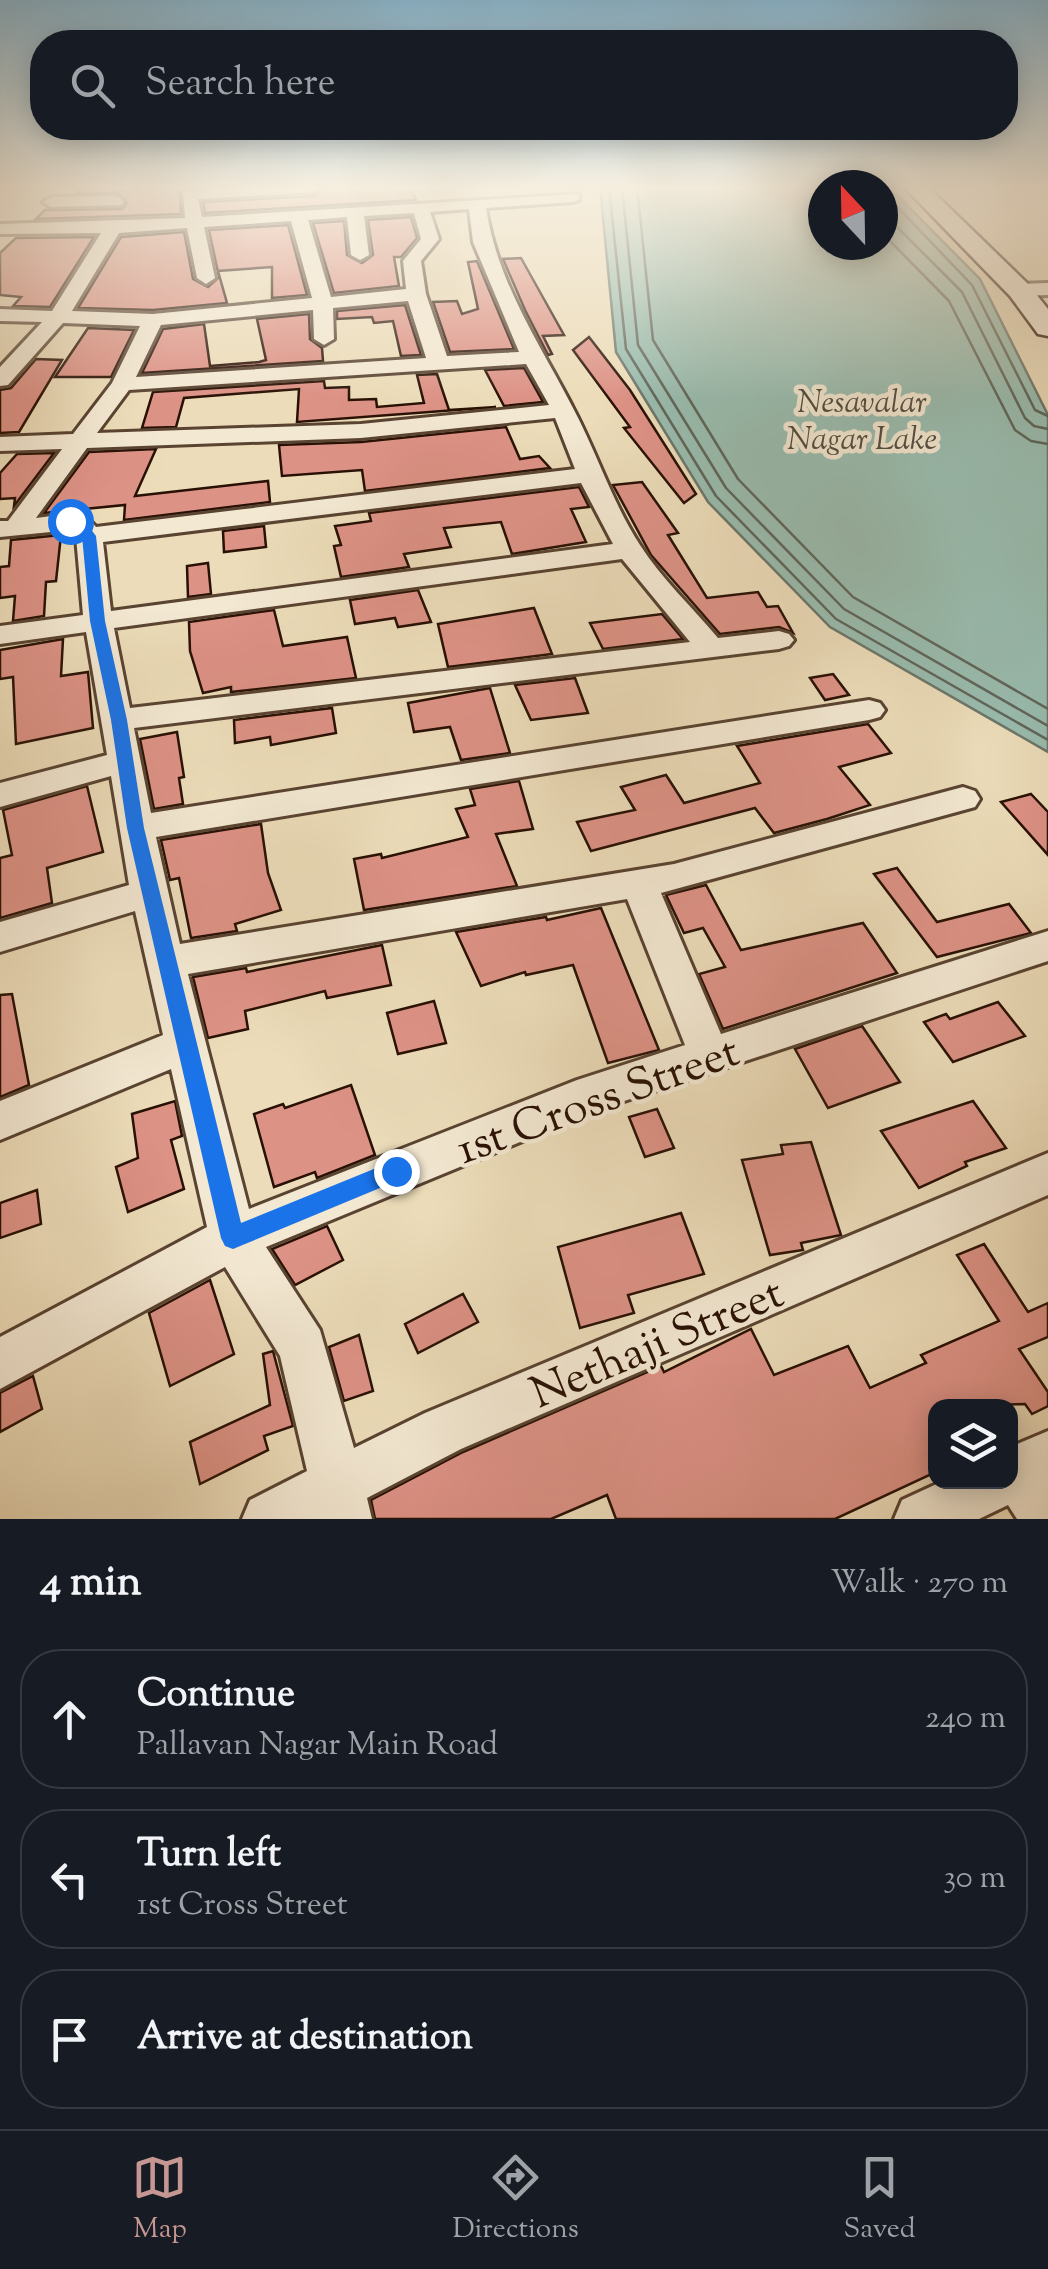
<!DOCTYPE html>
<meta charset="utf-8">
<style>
body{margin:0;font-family:"Sorts Mill Goudy",serif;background:#20242c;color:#f1f3f6}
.controls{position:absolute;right:30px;bottom:30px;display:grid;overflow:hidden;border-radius:20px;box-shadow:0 5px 25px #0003}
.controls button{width:90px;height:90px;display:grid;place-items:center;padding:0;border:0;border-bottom:2px solid #363941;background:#171b24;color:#f1f3f6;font:50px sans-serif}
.compass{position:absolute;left:808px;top:170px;width:90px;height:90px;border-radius:50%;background:#171b24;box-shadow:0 5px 25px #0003;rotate:338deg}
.stop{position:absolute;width:30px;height:30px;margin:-22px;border:8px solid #1a73e8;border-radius:50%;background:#fff}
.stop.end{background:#1a73e8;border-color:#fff;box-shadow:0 2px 10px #0008}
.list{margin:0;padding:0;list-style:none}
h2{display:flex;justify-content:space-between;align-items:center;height:130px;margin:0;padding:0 40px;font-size:42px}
h2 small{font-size:32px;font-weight:400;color:#9ea1a6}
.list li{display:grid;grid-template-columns:65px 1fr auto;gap:30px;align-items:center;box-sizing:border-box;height:140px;margin:0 20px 20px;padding:0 20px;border:2px solid #363941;border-radius:40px}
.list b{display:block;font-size:38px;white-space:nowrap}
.list p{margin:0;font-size:32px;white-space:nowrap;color:#9ea1a6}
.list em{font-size:32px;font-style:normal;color:#9ea1a6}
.icon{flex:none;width:55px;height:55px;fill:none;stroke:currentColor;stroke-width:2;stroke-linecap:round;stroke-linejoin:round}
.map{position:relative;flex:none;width:1048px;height:1519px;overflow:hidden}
.search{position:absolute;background:#171b24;box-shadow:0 5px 25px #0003;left:30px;right:30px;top:30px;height:110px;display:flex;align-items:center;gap:25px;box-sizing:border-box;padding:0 35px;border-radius:40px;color:#9ea1a6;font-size:38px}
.sheet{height:610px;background:#171b24}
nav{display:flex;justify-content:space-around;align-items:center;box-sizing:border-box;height:140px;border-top:2px solid #363941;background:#171b24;font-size:28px;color:#9ea1a6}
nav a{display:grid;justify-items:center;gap:5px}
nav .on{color:#c59692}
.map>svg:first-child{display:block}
</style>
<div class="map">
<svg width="1048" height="1519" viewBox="0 0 1048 1519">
<rect width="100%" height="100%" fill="#ecdcb9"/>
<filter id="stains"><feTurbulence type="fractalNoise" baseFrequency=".002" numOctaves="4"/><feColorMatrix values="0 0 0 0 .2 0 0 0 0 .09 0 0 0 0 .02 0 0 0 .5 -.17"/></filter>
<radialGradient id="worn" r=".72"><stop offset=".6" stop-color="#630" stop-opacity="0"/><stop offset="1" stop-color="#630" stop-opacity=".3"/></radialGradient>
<!-- water -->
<polygon fill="#99bcaf" stroke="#6c776b" stroke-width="2.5" points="600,187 823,187 823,245 883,245 883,187 889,187 980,279 1048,415 1048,752 830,627 708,502 616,352"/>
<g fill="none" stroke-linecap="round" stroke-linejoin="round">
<!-- shore -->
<g stroke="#60665a" stroke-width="2.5">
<polyline points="609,187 626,349 716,496 836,619 1048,740"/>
<polyline points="622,187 638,345 726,488 844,609 1048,726"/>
<polyline points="637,187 653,340 738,479 853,597 1048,709"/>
<polyline points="883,192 972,285 1035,410 1048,416"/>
<polyline points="883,213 962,292 1025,418 1034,426 1048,429"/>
<polyline points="883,234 949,301 1015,430 1031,441 1048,444"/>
</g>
</g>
<!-- building -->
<g fill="#dd9286" stroke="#281004" stroke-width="2.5">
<polygon points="79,187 190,187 190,188 180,190 181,214 36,219 45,210 122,209 127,203 118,193 77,193"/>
<polygon points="326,187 410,187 416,200 205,213 203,202 315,196"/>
<polygon points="411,217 417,238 401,257 394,257 399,286 334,293 313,223 344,221 347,255 362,263 373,255 368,220"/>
<polygon points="288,225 307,295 272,298 272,267 218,271 227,303 153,310 78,308 121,237 184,232 193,279 208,287 219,277 209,230"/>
<polygon points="94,237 50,307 13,306 21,297 0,295 0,253 16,238"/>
<polygon points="521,258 564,335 543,336 552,354 548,355 525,310 503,259"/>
<polygon points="477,261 514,349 450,352 433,302 457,301 462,314 478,309 468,262"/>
<polygon points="405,305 421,355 401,356 393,321 374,323 372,317 337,319 337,311"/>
<polygon points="309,314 310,339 322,348 323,361 142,373 163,329 204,324 210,366 259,362 266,360 257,319"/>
<polygon points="88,328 134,330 111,377 55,377"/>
<polygon points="589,337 630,390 696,494 684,503 624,428 630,427 573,350"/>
<polygon points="36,359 62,360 19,432 0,433 0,390 11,388"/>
<polygon points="524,368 543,402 504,406 485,370"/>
<polygon points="437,374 449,410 496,407 297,422 299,389 184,398 176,427 142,428 153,392 324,381 325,388 349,387 349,400 376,399 377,407 424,403 417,375"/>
<polygon points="506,427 520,459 539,456 550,468 365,491 362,470 282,476 279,445 361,442"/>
<polygon points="156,449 135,496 268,481 270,502 124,520 125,505 44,513 89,452"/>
<polygon points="54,453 14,506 15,498 0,499 0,473 17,454"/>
<polygon points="642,482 678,533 668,535 707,598 758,592 767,607 778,606 793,633 779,627 720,634 651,555 613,485"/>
<polygon points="579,487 589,507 571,509 586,542 512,554 501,522 444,528 451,547 404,554 409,567 341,577 334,546 341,545 335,526 371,521 369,513"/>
<polygon points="264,526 266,547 224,552 223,531"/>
<polygon points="61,535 56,581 46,582 44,616 13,621 15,596 0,598 0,567 9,566 11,540"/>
<polygon points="208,563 211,594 188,597 187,566"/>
<polygon points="418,590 431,622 398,627 395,618 355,624 350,600"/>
<polygon points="534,608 552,654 448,667 438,624"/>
<polygon points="274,610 283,646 347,637 356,678 231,692 231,687 203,693 190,651 189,622"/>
<polygon points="662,614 683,639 603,649 590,623"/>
<polygon points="63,639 61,676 88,672 93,728 16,744 13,677 0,679 0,650"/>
<polygon points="833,674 849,695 825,700 810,678"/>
<polygon points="575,678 588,713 531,720 515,685"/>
<polygon points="490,688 510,753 461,760 450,727 414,732 408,703"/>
<polygon points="332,708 336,733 271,745 270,737 235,743 234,720"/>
<polygon points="868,724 891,753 839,767 870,805 827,819 774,833 755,808 591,851 577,822 635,810 621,787 666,775 684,803 760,783 737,746"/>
<polygon points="177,732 184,777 179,778 183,804 154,809 140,739"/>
<polygon points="519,781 533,829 496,834 517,886 364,910 354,859 381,854 382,858 468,837 456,809 475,805 470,789"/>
<polygon points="87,786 103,852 47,868 52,903 0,918 0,858 12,855 3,810"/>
<polygon points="1031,794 1048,812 1048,855 1001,802"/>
<polygon points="261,824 268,873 281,910 235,924 237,931 191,938 179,878 170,880 161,840"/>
<polygon points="897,868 937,922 1009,904 1031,933 937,957 874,874"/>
<polygon points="706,885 741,950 863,923 897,973 723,1029 699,974 725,967 703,928 684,933 666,895"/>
<polygon points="601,908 659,1050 608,1063 573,965 526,975 525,972 481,986 456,932 546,917 547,920"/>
<polygon points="382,945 391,985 327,998 325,991 245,1011 248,1029 208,1038 193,977 246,968 247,972"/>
<polygon points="12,994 29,1085 0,1097 0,995"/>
<polygon points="434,1001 446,1043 398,1054 387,1013"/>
<polygon points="998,1002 1025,1036 953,1062 924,1022 946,1014 950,1019"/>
<polygon points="862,1026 900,1082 828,1108 795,1049"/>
<polygon points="351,1085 375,1155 317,1178 315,1172 274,1187 254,1114 283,1104 285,1108"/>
<polygon points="175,1101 182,1136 171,1140 184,1189 128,1212 116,1167 138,1158 132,1114"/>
<polygon points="973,1101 1006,1148 965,1162 967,1166 919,1188 881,1131"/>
<polygon points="657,1109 674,1148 645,1157 629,1117"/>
<polygon points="811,1142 841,1235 801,1243 803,1250 770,1255 742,1160 783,1154 781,1145"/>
<polygon points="37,1190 41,1224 0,1238 0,1203"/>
<polygon points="681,1213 704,1274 628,1295 634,1313 580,1328 558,1247"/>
<polygon points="327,1226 343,1260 295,1285 272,1249"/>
<polygon points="984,1244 1028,1312 1048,1303 1048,1337 1019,1349 1048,1392 1048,1406 1032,1414 1025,1404 936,1406 936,1472 835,1519 616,1519 607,1495 551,1519 375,1519 371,1500 463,1452 661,1366 664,1372 751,1329 774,1375 848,1346 870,1388 926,1363 921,1355 999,1321 957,1255"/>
<polygon points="210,1280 234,1354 170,1386 149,1313"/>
<polygon points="463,1294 478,1322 418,1353 405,1324"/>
<polygon points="359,1335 373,1391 344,1401 329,1347"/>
<polygon points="273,1351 293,1426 264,1436 268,1450 200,1484 190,1442 270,1405 263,1354"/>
<polygon points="33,1376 42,1409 0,1432 0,1393"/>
</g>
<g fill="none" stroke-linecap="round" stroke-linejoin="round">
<!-- street casing -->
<g stroke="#594331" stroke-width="6">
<g id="street">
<path d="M 241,187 L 323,187 L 315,192 L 198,199 L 202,217 L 579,194 L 579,200 L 573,202 L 486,208 C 497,282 540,344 573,408 C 597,453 612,502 640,545 C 661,578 693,608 718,638 L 779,631 L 789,634 L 794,640 L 789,646 L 779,649 L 134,728 L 151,813 L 869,700 L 880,703 L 885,710 L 880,717 L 869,720 L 156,837 L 180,944 L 674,864 L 963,787 L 975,791 L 980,799 L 975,807 L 661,893 L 721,1034 L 1048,931 L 1048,961 L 600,1109 L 266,1247 L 320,1330 L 354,1448 L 425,1413 L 1048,1153 L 1048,1195 L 461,1449 L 367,1498 L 372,1519 L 242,1519 L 250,1500 L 307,1471 L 280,1356 L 225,1267 L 0,1389 L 0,1337 L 207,1227 L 171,1069 L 0,1140 L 0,1101 L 163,1035 L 135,911 L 0,952 L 0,922 L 129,885 L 111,776 L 0,807 L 0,783 L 107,755 L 86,632 L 0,644 L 0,626 L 83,615 L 76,537 L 71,530 L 0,537 L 0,521 L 8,521 L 62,449 L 0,451 L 0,437 L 73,434 L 112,383 L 140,326 L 63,323 L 8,385 L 0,386 L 0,367 L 42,322 L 0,321 L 0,309 L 52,311 L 101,233 L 0,234 L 0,224 L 185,218 L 183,192 ZM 469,209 L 473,242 L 519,352 L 447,356 L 426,294 L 421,261 L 439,239 L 430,212 ZM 414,213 L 421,239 L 403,261 L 406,289 L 331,297 L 308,220 L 347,217 L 351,255 L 360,260 L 369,255 L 364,216 ZM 291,221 L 312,298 L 153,314 L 72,311 L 119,233 L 187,228 L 197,278 L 206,284 L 215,278 L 204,227 ZM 408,301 L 426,358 L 136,377 L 161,325 L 313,310 L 314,339 L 324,345 L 334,339 L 333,308 ZM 526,364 L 549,405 L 361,424 L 97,433 L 129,390 ZM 555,418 L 575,469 L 96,527 C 81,508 58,516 36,518 L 87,448 L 361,438 ZM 581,483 L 613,544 L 111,611 L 103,542 ZM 622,559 L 690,642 L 130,708 L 114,628 ZM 627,899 L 685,1045 L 577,1080 L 249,1209 L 188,974 Z"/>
<polygon points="116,196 124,201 122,205 51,207 43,202 51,197"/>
<polygon points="1048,283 1048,295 1019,296 1009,290 1019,284"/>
<polygon points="1048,1431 1048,1519 1017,1519 1008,1505 979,1519 894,1519 902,1500 941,1482 1010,1482 1010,1447"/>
</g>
</g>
<!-- secondary casing -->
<g stroke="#281004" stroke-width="5">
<polygon id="secondary" points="904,187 928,187 1028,284 1048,309 1048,336 1038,334 1010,296"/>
</g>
<!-- street -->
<use href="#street" fill="#f3e8d2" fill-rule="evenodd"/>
<!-- secondary -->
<use href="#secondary" fill="#f3e8d2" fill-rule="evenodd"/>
</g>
<!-- sky -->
<linearGradient id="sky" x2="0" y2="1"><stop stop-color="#88b7d1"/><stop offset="0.47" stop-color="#f6efe0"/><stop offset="1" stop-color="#f6efe0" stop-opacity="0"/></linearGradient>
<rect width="1048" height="399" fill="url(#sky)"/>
<!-- route -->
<polygon fill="#1a73e8" points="70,517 83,519 96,536 105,621 127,720 144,828 241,1223 396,1160 404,1163 407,1171 404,1178 233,1249 225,1246 221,1238 127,828 111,720 90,621 82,536 74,525 64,521"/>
<g text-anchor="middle" stroke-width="9" stroke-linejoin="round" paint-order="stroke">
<!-- far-water labels -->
<g font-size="32" font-style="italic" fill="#504c40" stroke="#f3e8d2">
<text x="862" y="412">Nesavalar<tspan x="862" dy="37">Nagar Lake</tspan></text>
</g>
<!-- near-street labels -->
<g font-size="45" fill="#281004" stroke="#f3e8d2">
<text transform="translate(597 1098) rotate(-20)" y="16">1st Cross Street</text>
<text transform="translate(656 1341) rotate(-23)" y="16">Nethaji Street</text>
</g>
</g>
<rect width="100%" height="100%" filter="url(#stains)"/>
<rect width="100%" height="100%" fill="url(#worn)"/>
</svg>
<div class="controls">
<button><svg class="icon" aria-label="layers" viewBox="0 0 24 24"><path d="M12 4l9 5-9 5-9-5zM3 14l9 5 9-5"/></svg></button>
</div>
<svg class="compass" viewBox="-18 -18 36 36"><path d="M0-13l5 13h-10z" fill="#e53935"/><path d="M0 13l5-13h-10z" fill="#9ea1a6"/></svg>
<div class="stop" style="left:70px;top:521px"></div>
<div class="stop end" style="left:396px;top:1171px"></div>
<div class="search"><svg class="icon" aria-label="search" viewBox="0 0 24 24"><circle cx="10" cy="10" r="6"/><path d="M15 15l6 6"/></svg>Search here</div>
</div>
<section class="sheet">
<h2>4 min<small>Walk · 270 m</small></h2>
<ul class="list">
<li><svg class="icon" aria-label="ahead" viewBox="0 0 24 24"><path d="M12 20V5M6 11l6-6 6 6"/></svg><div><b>Continue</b><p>Pallavan Nagar Main Road</p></div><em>240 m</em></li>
<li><svg class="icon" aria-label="left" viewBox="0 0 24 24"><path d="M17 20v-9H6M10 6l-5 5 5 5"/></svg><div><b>Turn left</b><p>1st Cross Street</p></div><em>30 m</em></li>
<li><svg class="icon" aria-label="arrive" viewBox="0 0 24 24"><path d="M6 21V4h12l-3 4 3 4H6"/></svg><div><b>Arrive at destination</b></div></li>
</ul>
</section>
<nav>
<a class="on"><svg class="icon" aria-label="map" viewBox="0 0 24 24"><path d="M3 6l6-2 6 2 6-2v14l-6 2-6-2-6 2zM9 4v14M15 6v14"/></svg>Map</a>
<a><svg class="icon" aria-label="directions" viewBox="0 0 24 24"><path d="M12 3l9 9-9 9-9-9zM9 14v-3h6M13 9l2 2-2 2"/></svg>Directions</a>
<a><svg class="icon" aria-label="saved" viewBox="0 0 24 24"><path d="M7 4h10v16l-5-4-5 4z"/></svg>Saved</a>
</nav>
